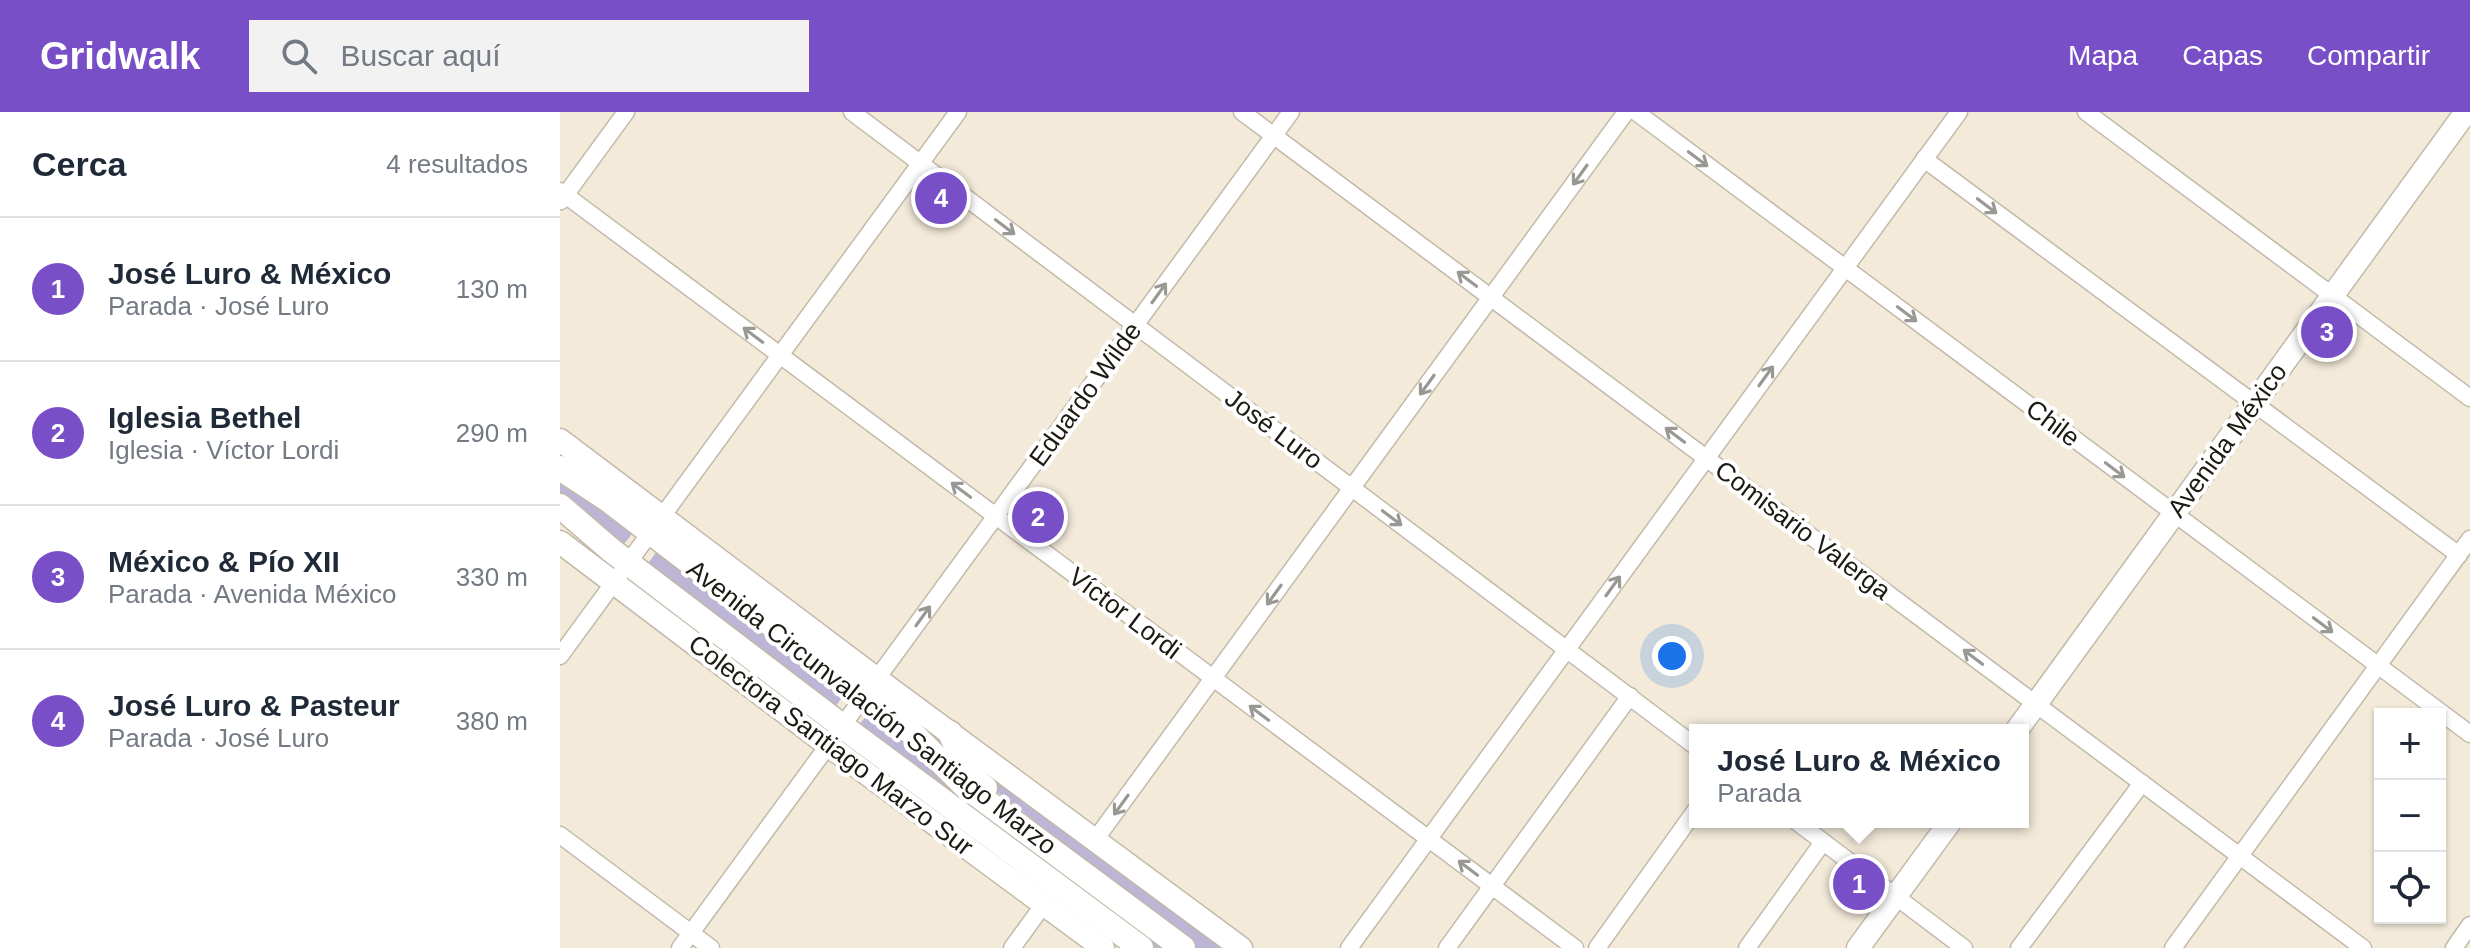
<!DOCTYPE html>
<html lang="es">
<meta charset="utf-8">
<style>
body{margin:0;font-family:Arial,sans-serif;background:#f2f2f3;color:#1f2937}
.controls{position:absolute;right:24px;bottom:24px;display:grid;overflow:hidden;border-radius:0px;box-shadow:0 2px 6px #0004}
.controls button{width:72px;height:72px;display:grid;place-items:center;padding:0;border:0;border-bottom:2px solid #e0e1e3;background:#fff;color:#1f2937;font:40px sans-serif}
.you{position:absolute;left:1112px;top:544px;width:28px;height:28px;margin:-20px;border:6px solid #fff;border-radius:50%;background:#1a73e8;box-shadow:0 0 0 12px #1a73e833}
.badge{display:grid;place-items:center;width:52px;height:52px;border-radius:50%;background:#794fc8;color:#fff;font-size:26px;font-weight:700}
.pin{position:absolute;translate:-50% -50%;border:4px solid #fff;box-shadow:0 2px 8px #0006}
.popup{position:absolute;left:1129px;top:612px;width:340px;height:104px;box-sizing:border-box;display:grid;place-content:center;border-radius:0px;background:#fff;filter:drop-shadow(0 2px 6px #0005);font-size:26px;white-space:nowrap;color:#747a83}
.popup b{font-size:30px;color:#1f2937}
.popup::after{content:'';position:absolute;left:50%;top:100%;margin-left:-16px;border:16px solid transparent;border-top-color:#fff}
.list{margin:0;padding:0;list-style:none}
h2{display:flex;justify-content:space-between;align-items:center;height:104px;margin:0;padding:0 32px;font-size:34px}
h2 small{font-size:26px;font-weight:400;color:#747a83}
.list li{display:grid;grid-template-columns:52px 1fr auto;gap:24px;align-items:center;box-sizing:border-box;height:144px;padding:0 32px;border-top:2px solid #e0e1e3}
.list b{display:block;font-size:30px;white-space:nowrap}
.list p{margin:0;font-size:26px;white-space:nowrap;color:#747a83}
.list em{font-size:26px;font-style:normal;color:#747a83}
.icon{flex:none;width:44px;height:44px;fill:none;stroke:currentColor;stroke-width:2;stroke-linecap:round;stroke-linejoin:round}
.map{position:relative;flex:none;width:1910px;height:836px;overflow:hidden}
header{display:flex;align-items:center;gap:48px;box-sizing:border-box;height:112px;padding:0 40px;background:#794fc8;color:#fff}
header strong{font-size:38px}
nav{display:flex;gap:44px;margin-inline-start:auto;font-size:28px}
.search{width:560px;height:72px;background:#f2f2f3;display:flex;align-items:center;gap:20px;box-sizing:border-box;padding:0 28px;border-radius:0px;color:#747a83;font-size:30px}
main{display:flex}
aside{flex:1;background:#fff}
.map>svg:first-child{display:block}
</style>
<header>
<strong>Gridwalk</strong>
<div class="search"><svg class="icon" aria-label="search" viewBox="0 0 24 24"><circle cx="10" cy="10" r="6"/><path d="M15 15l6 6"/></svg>Buscar aquí</div>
<nav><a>Mapa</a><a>Capas</a><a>Compartir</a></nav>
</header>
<main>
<aside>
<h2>Cerca<small>4 resultados</small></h2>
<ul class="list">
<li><span class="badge">1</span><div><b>José Luro &amp; México</b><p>Parada · José Luro</p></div><em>130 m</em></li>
<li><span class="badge">2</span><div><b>Iglesia Bethel</b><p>Iglesia · Víctor Lordi</p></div><em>290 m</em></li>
<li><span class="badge">3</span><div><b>México &amp; Pío XII</b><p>Parada · Avenida México</p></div><em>330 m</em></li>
<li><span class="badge">4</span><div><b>José Luro &amp; Pasteur</b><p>Parada · José Luro</p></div><em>380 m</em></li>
</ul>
</aside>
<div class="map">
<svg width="1910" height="836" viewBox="0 0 1910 836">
<rect width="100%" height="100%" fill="#f3ead9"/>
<!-- green -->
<g fill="#bcb5d5">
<polygon points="0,365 73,421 63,433 0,382"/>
<polygon points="97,439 284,583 275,595 87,453"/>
<polygon points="309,600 611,836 594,836 303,621 299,613"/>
<polygon points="407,640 670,836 635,836 524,754 475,709 424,670"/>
</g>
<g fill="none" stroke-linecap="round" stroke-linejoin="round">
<!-- street casing -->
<g stroke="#c2b9a9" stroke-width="19">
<g id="street">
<polyline points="292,0 1135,634"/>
<polyline points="682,0 1803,836"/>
<polyline points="1076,0 1910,622"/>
<polyline points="1526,0 1910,286"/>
<polyline points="1364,47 1899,443"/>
<polyline points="0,79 1015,836"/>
<polyline points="1,89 66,0"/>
<polyline points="0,544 398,0"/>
<polyline points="1237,710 1404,836"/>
<polyline points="0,723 151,836"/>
<polyline points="535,728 1066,0"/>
<polyline points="120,836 731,0"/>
<polyline points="452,836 484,792"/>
<polyline points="789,836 1399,0"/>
<polyline points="887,836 1070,584"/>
<polyline points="1037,836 1135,699"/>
<polyline points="1187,836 1263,730"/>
<polyline points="1459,836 1582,671"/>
<polyline points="1613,836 1910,427"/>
<polyline points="1894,836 1910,813"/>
</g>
</g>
<!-- secondary casing -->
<g stroke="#c2b9a9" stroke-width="25">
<g id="secondary">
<polyline points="0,328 317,567 681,836"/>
<polyline points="0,430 268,633 543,836"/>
<polyline points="1457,618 1906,0"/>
<polyline points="1298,836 1390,710"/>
</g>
</g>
<!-- primary casing -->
<g stroke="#c2b9a9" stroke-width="27">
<g id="primary">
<polyline points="0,356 47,387 347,616 404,673 623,836"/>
<polyline points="0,394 51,438 282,614 581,836"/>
<polyline points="390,621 411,664 425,676"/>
</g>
</g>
<!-- street -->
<use href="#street" stroke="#fff" stroke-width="16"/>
<!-- secondary -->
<use href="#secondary" stroke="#fff" stroke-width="22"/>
<!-- primary -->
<use href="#primary" stroke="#fff" stroke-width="24"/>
</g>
<!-- one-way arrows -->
<defs><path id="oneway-shaft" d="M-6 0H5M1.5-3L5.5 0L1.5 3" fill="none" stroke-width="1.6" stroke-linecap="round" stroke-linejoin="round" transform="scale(2)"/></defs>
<g stroke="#999895">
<use href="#oneway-shaft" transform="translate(1138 47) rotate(37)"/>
<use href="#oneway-shaft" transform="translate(1020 63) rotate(126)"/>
<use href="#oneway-shaft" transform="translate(1427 94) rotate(37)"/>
<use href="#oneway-shaft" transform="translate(445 115) rotate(37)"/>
<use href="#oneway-shaft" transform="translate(907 167) rotate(-143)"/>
<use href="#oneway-shaft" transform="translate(599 181) rotate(-54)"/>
<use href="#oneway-shaft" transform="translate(1347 202) rotate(37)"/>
<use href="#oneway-shaft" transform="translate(193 223) rotate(-143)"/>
<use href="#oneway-shaft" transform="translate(1206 264) rotate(-54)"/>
<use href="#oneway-shaft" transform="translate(867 273) rotate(126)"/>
<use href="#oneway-shaft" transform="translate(1115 323) rotate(-143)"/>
<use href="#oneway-shaft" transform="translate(1555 358) rotate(37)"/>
<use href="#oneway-shaft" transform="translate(401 378) rotate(-143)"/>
<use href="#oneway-shaft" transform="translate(832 406) rotate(37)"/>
<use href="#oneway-shaft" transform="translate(1053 474) rotate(-54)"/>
<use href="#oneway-shaft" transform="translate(714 483) rotate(126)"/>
<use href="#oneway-shaft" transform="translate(363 504) rotate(-54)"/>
<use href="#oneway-shaft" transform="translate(1763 513) rotate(37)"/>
<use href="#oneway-shaft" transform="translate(1413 545) rotate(-143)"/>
<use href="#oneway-shaft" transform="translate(699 601) rotate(-143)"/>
<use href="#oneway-shaft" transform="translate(561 693) rotate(126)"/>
<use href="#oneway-shaft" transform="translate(908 756) rotate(-143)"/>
</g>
<g text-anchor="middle" stroke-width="8" stroke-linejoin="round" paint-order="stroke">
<!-- street labels -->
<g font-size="26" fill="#1d1a14" stroke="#fff">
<text transform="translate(525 282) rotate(-54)" y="9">Eduardo Wilde</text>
<text transform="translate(1493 311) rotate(37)" y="9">Chile</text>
<text transform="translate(714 317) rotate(37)" y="9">José Luro</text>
<text transform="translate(1667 328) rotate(-54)" y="9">Avenida México</text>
<text transform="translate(1243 418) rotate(37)" y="9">Comisario Valerga</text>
<text transform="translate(565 501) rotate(37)" y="9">Víctor Lordi</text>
<text transform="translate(312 595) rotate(38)" y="9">Avenida Circunvalación Santiago Marzo</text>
<text transform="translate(271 633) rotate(37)" y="9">Colectora Santiago Marzo Sur</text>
</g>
</g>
</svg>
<div class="controls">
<button>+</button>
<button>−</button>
<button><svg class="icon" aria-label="locate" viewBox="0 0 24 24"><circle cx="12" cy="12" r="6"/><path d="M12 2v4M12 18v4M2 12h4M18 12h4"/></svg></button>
</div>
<div class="you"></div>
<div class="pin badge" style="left:1299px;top:772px">1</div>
<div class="popup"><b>José Luro &amp; México</b>Parada</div>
<div class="pin badge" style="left:478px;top:405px">2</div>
<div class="pin badge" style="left:1767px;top:220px">3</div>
<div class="pin badge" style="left:381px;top:86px">4</div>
</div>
</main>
